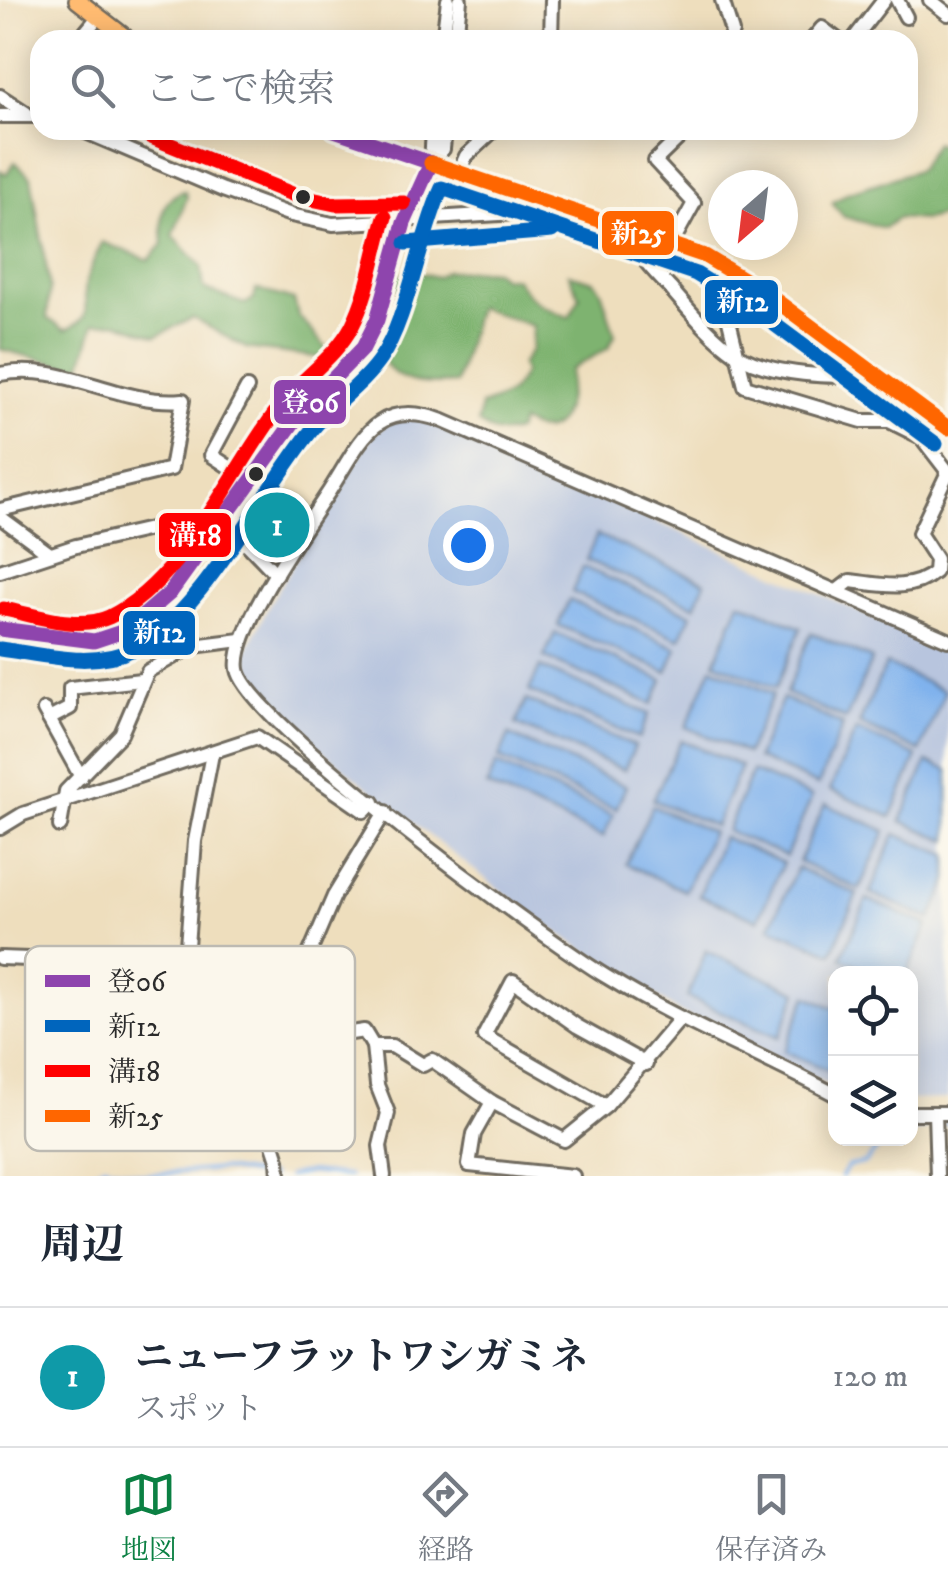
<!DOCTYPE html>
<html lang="ja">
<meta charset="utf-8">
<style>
body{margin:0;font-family:"IM FELL DW Pica","Noto Serif JP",serif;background:#f6f6f7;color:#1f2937}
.controls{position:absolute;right:30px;bottom:30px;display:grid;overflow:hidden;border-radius:20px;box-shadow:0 5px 25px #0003}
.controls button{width:90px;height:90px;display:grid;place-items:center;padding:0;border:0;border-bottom:2px solid #e0e1e3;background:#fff;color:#1f2937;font:50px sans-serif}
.compass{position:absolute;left:708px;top:170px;width:90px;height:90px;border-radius:50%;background:#fff;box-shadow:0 5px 25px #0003;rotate:208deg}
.you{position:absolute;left:468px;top:545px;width:35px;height:35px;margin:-25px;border:8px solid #fff;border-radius:50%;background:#1a73e8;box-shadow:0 0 0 15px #1a73e833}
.badge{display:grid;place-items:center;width:65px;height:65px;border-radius:50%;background:#0b8043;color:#fff;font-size:32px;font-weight:700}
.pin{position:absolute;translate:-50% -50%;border:5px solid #fff;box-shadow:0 2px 10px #0006}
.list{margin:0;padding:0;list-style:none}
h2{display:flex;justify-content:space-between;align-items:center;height:130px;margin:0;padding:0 40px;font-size:42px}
h2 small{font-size:32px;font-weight:400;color:#747a83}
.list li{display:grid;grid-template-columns:65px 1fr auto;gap:30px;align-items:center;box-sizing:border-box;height:140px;padding:0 40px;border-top:2px solid #e0e1e3}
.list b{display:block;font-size:38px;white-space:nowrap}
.list p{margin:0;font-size:32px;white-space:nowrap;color:#747a83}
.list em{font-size:32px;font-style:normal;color:#747a83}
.icon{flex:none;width:55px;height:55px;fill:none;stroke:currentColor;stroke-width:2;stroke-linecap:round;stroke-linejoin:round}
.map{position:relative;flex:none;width:948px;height:1176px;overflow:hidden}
.search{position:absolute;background:#fff;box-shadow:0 5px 25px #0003;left:30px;right:30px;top:30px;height:110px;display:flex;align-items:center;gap:25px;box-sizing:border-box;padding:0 35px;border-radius:30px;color:#747a83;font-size:38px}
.sheet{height:270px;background:#fff}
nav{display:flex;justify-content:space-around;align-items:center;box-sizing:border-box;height:140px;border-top:2px solid #e0e1e3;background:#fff;font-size:28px;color:#747a83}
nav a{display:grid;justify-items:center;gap:5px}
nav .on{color:#0b8043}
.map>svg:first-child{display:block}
</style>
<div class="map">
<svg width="948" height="1176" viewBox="0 0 948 1176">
<rect width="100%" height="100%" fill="#fbf7ec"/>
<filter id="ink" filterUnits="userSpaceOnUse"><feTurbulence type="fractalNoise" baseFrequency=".01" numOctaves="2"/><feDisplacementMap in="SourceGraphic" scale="20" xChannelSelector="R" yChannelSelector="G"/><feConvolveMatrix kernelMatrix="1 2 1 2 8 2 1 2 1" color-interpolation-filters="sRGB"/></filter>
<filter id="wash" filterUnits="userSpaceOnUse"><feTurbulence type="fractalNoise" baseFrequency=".0048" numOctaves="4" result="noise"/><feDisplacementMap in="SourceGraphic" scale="40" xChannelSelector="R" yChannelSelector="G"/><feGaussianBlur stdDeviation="2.25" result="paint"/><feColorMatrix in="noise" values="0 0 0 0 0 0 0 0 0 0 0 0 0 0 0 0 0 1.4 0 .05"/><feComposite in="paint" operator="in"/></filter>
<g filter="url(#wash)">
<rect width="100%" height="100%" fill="#eedebd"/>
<!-- industrial -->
<polygon fill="#b8c5de" points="402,418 425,419 948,651 948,1099 911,1100 910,974 836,974 835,1088 679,1012 546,925 379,797 284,719 256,688 245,654 270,603 372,435 387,423"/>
<!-- forest -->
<g fill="#7eb370" stroke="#546f4e" stroke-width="2.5">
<polygon points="935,143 948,151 948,214 925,220 898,218 884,228 844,217 832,203 847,193 918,170"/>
<path d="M 15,162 L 31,177 L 50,288 L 47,318 L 65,330 C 97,316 81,306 86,282 C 89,269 97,255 102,242 L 149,260 L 163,244 C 161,222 158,198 185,191 L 187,197 L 173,236 L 201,266 L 204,289 L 244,304 L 254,299 L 256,289 L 294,300 L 298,315 L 328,350 L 323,358 L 246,348 L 193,318 L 156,336 L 116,322 L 94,324 L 82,364 L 73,368 L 0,349 L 0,170 L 6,174 Z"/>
<path d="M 494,270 L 502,277 L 516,278 C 527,299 545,309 569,317 L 580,297 L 569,274 L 594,281 L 601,290 L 615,335 L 608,348 L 570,370 C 569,399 565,449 521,422 L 517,431 C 501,436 491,433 478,423 L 481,406 C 504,398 513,396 524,372 L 521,365 L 531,350 L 533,326 L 477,307 L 456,383 C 429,385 398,386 383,360 L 398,321 L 398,275 L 416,272 L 437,277 L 446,271 Z"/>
</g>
<!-- water -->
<g fill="#80b2ed" stroke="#566e8c" stroke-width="2.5">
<polygon points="597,535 705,582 695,606 586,560"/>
<polygon points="583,567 691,614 680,639 572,592"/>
<polygon points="569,600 677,648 667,672 558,625"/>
<polygon points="740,602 801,628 776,688 715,662"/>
<polygon points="555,633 663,680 652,704 544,657"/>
<polygon points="811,633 872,659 846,719 786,693"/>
<polygon points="886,664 945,691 920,751 859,724"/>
<polygon points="540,667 649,714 639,738 529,691"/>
<polygon points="712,667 773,694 747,753 686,727"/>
<polygon points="783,698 843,725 818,785 757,758"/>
<polygon points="526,700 635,746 624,770 516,724"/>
<polygon points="856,730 917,756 891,817 830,790"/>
<polygon points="509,735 626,786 616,809 499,758"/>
<polygon points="681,740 741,766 715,826 653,800"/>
<polygon points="927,762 948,770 948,841 901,821"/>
<polygon points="496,764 613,815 603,837 487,786"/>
<polygon points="752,771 812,797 786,856 727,831"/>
<polygon points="825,804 886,831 859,889 799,862"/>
<polygon points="652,806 712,832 685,891 626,864"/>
<polygon points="895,834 948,855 948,881 931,919 870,893"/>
<polygon points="723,837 783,863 758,920 699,896"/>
<polygon points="797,868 857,894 832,953 770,927"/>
<polygon points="867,899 928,925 907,973 877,973 841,958"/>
<polygon points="706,951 798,992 779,1037 687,997"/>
<polygon points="807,996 835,1008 835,1073 784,1051"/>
</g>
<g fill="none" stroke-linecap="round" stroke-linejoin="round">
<!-- stream -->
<g stroke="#80b2ed" stroke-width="4">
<polyline points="945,1124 948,1123"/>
<polyline points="910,1131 925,1127"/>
<polyline points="86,1176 104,1166 143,1175 221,1169 271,1176"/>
<polyline points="288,1176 311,1172 349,1176"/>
<polyline points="842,1176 848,1166 865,1163 886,1138"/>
</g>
</g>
</g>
<g filter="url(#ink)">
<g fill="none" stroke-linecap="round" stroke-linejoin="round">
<!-- minor casing -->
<g stroke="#6f6a5e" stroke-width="18">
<g id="minor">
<polyline points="722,0 732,32 729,40"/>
<polyline points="897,0 906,17"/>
<polyline points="930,0 948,14"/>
<polyline points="79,40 98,17"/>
<polyline points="443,40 448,0"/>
<polyline points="456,40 460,0"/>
<polyline points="551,40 552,0"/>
<polyline points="812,40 822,28 838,40"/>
<polyline points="853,40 884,0"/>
<polyline points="0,96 26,113"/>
<polyline points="0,116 40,116"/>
<polyline points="81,130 223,190 291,215 333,224 567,210"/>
<polyline points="431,163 433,130"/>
<polyline points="459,172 466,156 494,130"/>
<path d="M 632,231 C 635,255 654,271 670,288 C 690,311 711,337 736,354 C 766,374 840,381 873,371"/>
<polyline points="672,243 694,203 655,161 687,130"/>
<polyline points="739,275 727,312 745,386 862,421 889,421 921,437"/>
<path d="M 0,374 C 65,361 118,406 183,400 L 171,469 L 0,510"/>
<polyline points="247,388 211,455 252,482"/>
<polyline points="0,517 50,554"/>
<polyline points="225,521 276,574"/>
<polyline points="0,571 76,546 168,525 180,525 211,540"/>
<path d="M 837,591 L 850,581 C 879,584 910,593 935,572 L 936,559 L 919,533 L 948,472 L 921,437 L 932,416"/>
<polyline points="0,629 94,641 127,630 170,593 300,413 363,348 377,320 404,223 431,163 443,149 445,130"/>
<polyline points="44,710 81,777"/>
<polyline points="49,719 70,708 70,688 141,680"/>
<polyline points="385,812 334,896 285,1010 290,1023 311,1039 364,1031 373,1046 392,1046 423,1065 432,1060 492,1102 564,1140 606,1106 680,1019"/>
<polyline points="60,826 66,791 121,734 148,671 193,646 241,640"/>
<polyline points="0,828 23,814 257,737 364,811 373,802"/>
<polyline points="0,958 117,962 185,972 286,1000"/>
<polyline points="185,972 195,841 212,754"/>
<polyline points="373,1046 377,1085 388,1113 380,1146 384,1176"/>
<path d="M 836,1095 C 760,1054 680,1022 607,977 C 550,943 245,719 238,669 C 232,630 304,530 326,496 C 360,445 373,395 443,421 L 948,640"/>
<polyline points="492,1102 474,1134 469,1165 573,1176"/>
<polyline points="606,1106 484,1036 513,981 577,1026 646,1064"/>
<polyline points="910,1113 948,1113"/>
<polyline points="935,1113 937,1176"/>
<polyline points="265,1120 278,1160 279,1176"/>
</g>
</g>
<!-- major casing -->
<g stroke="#6f6a5e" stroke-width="20">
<g id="major">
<polyline points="77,0 129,40"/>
<polyline points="334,130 705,256 766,293 948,428"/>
</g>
</g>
<!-- minor -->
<use href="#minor" stroke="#fff" stroke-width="12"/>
<!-- major -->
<use href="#major" stroke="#ffbb71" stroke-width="15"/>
<!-- bus-1 casing -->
<g stroke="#fbf7ec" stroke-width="22">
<g id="bus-1">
<polyline points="334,130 431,163"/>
<polyline points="0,629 94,641 127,630 170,593 300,413 363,348 377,320 404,223 431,163"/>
</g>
</g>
<!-- bus-2 casing -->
<g stroke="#fbf7ec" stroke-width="22">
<g id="bus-2">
<polyline points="406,243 552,231"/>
<path d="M 0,649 C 45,655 92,669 134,649 C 202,616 266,484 316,425 C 336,402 363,384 380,359 C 408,319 419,238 442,188 L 696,274 L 755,310 L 936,444"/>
</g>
</g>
<!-- bus-3 casing -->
<g stroke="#fbf7ec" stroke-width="22">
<g id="bus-3">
<polyline points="134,130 297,196 335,204 404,203"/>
<path d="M 4,609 C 35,615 78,631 109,617 C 184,582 231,469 281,405 C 303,377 335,358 352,326 C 369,293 374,253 385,217"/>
</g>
</g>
<!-- bus-4 casing -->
<g stroke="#fbf7ec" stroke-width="22">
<polyline id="bus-4" points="431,163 705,256 766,293 948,428"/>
</g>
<!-- bus-1 -->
<use href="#bus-1" stroke="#8e44ad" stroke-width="15"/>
<!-- bus-2 -->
<use href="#bus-2" stroke="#0065bd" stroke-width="15"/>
<!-- bus-3 -->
<use href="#bus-3" stroke="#f00" stroke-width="15"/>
<!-- bus-4 -->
<use href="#bus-4" stroke="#f60" stroke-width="15"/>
</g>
</g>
<!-- markers -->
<g fill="#2b2b2b" stroke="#fbf7ec" stroke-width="4">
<circle cx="303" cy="197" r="9"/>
<circle cx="256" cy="474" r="9"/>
</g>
<!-- legend -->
<rect x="25" y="946" width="330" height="205" rx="15" fill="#fbf7ec" stroke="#bdbab2" stroke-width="2.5"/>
<rect x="45" y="975" width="45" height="12" fill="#8e44ad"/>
<rect x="45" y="1020" width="45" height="12" fill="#0065bd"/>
<rect x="45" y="1065" width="45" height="12" fill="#f00"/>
<rect x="45" y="1110" width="45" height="12" fill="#f60"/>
<g font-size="28" fill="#2b2b2b">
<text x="108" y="991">登06</text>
<text x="108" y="1036">新12</text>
<text x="108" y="1081">溝18</text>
<text x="108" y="1126">新25</text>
</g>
<g stroke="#fbf7ec" stroke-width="4">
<rect x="600" y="209" width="76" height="48" rx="10" fill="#f60"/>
<rect x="703" y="278" width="77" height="48" rx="10" fill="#0065bd"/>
<rect x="272" y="378" width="76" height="48" rx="10" fill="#8e44ad"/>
<rect x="157" y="511" width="76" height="48" rx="10" fill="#f00"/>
<rect x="121" y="609" width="76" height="48" rx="10" fill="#0065bd"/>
</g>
<g font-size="28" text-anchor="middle" font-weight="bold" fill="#fff">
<text x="638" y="243">新25</text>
<text x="742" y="311">新12</text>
<text x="310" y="412">登06</text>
<text x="195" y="545">溝18</text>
<text x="159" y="642">新12</text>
</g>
</svg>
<div class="controls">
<button><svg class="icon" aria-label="locate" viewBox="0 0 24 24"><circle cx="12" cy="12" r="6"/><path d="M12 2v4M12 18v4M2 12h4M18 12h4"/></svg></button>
<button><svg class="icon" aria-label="layers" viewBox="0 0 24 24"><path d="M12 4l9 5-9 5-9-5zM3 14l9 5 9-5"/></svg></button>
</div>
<svg class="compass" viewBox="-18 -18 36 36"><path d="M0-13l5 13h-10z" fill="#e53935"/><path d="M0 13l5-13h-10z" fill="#747a83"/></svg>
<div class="you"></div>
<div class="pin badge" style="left:277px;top:525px;background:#0f9aa8">1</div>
<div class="search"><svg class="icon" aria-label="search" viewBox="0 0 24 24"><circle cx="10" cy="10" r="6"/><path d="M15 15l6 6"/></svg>ここで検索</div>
</div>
<section class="sheet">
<h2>周辺<small></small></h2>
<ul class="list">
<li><span class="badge" style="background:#0f9aa8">1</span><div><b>ニューフラットワシガミネ</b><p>スポット</p></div><em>120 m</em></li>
</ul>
</section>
<nav>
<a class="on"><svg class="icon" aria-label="map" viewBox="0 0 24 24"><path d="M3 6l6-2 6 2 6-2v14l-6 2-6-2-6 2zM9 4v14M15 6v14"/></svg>地図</a>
<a><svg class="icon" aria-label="directions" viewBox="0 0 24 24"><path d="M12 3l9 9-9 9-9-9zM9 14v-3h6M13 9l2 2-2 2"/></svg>経路</a>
<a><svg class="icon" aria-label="saved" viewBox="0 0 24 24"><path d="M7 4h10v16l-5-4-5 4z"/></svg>保存済み</a>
</nav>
